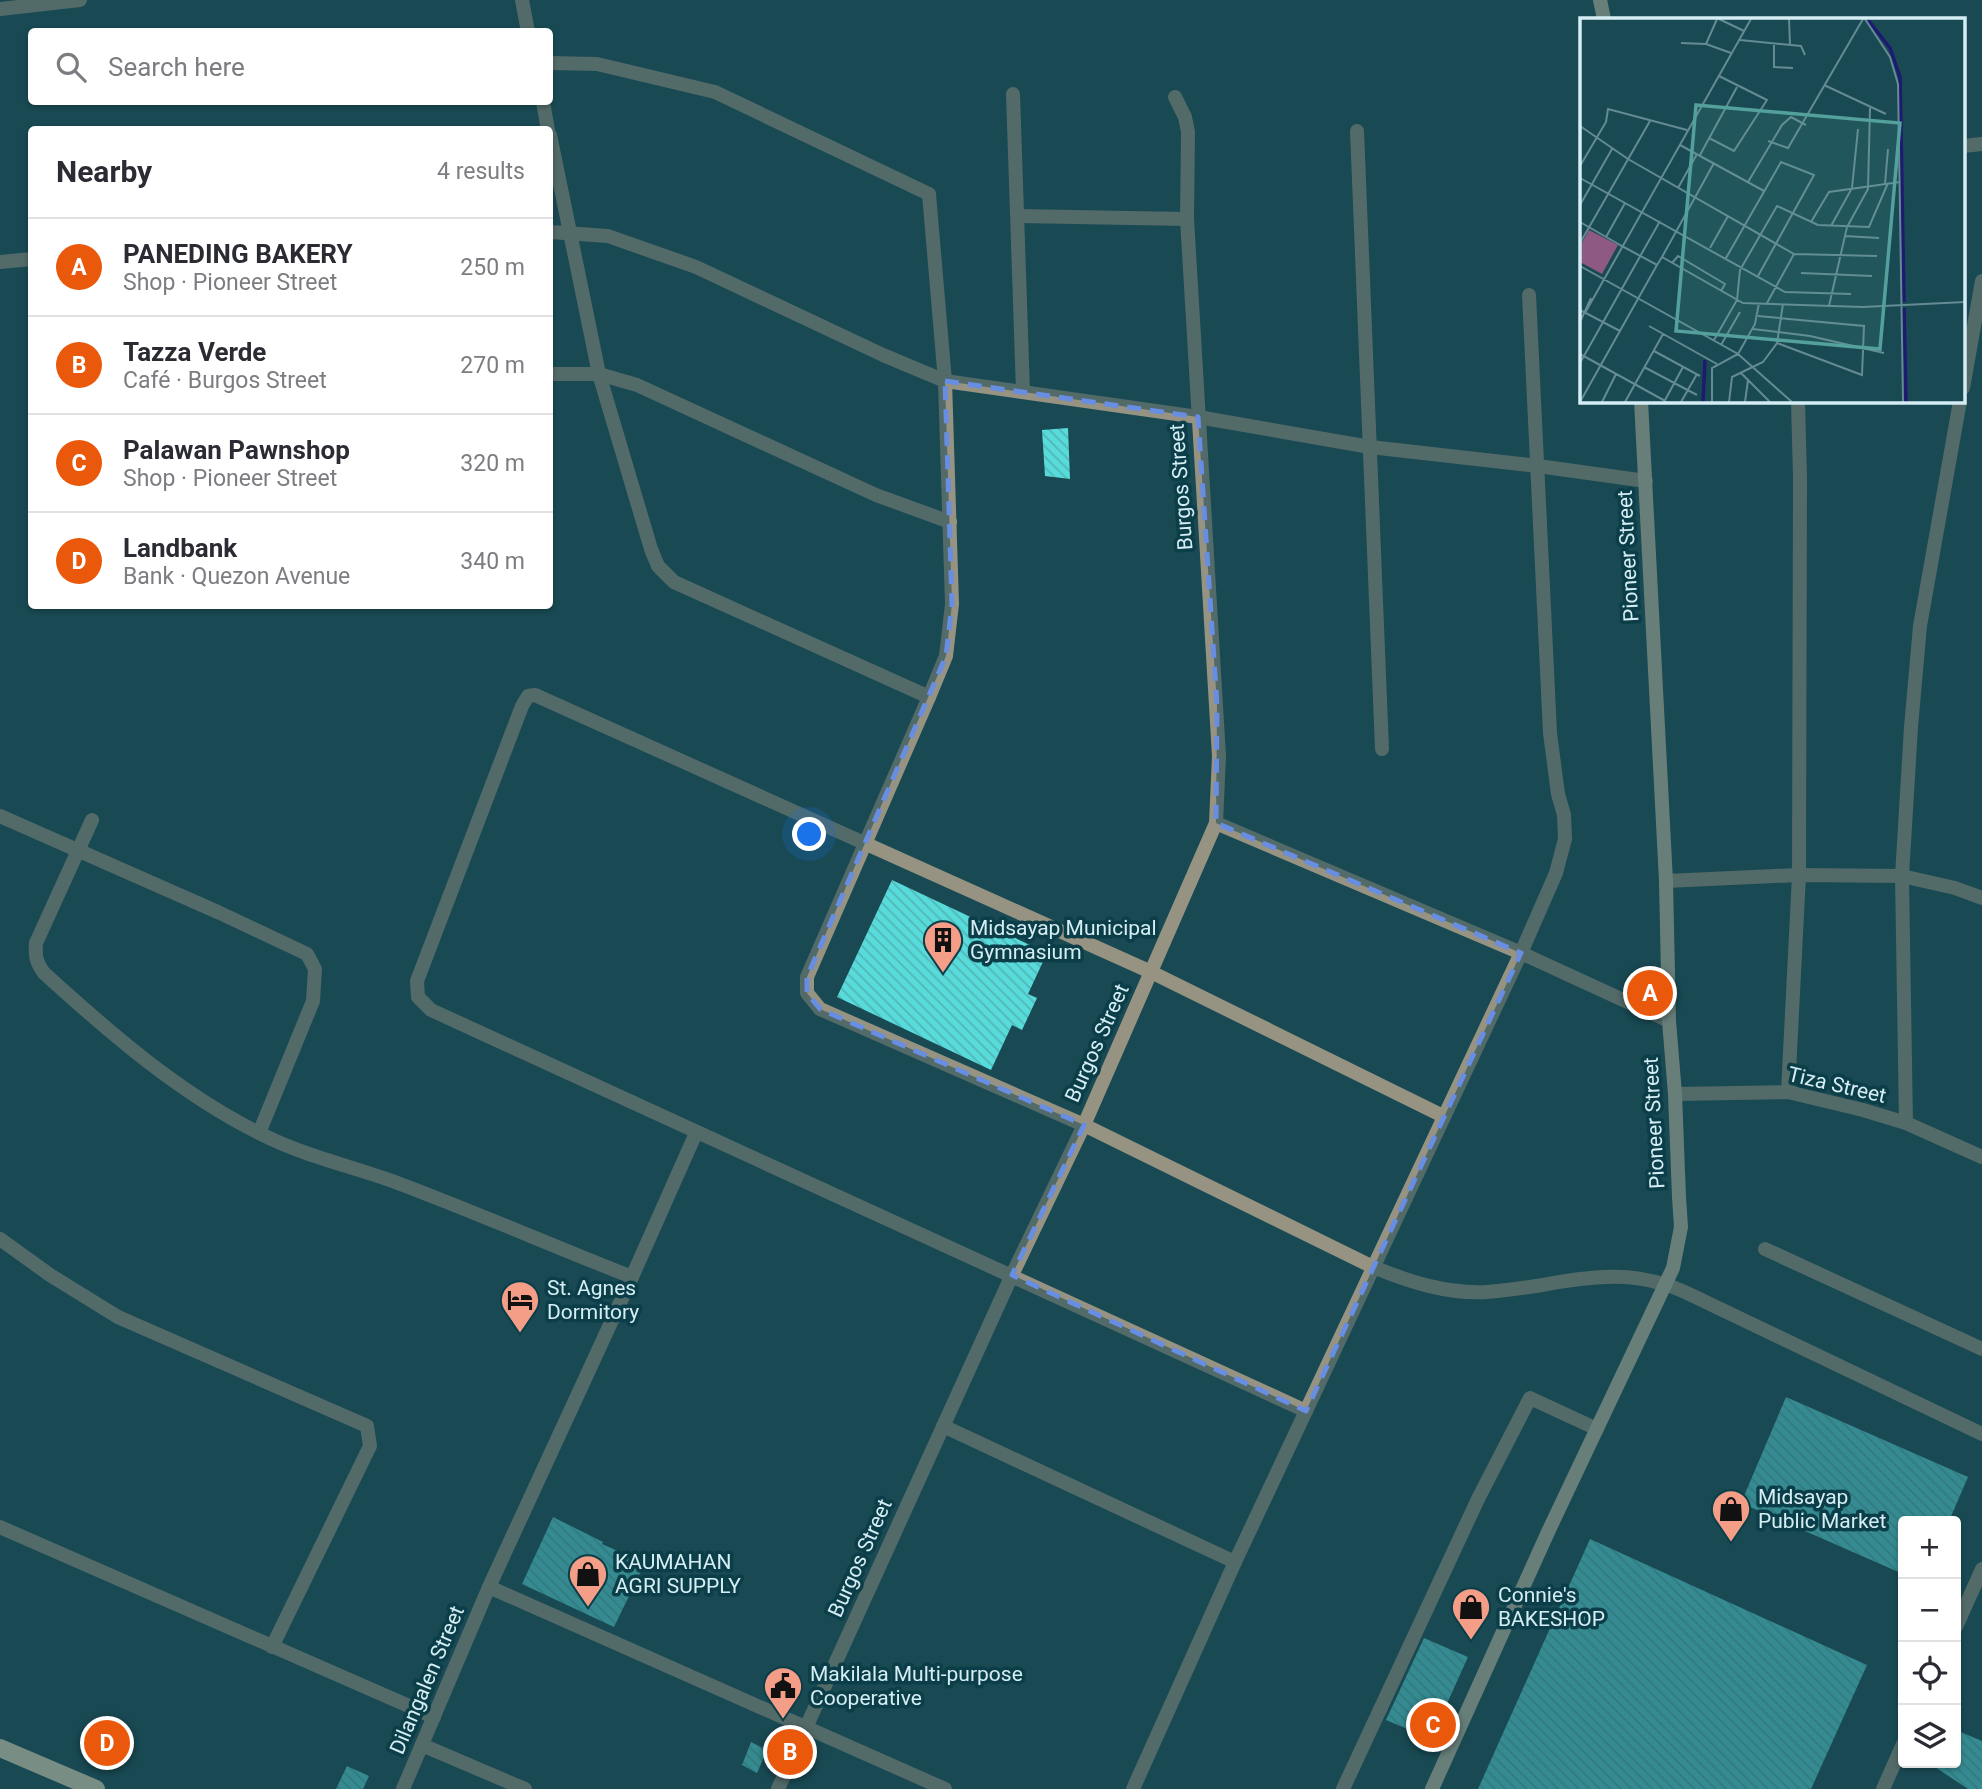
<!DOCTYPE html>
<meta charset="utf-8">
<style>
body{margin:0;font-family:Roboto,sans-serif;background:#f7f7f7;color:#2b2b33}
.controls{position:absolute;right:21px;bottom:21px;display:grid;overflow:hidden;border-radius:7px;box-shadow:0 2px 5px #0004}
.controls button{width:63px;height:63px;display:grid;place-items:center;padding:0;border:0;border-bottom:2px solid #e1e1e2;background:#fff;color:#2b2b33;font:35px sans-serif}
.you{position:absolute;left:810px;top:835px;width:24px;height:24px;margin:-18px;border:5px solid #fff;border-radius:50%;background:#1a73e8;box-shadow:0 0 0 10px #1a73e833}
.badge{display:grid;place-items:center;width:46px;height:46px;border-radius:50%;background:#ea580c;color:#fff;font-size:23px;font-weight:700}
.pin{position:absolute;translate:-50% -50%;border:4px solid #fff;box-shadow:0 2px 7px #0006}
.list{margin:0;padding:0;list-style:none}
h2{display:flex;justify-content:space-between;align-items:center;height:91px;margin:0;padding:0 28px;font-size:30px}
h2 small{font-size:23px;font-weight:400;color:#7c7c81}
.list li{display:grid;grid-template-columns:46px 1fr auto;gap:21px;align-items:center;box-sizing:border-box;height:98px;padding:0 28px;border-top:2px solid #e1e1e2}
.list b{display:block;font-size:26px;white-space:nowrap}
.list p{margin:0;font-size:23px;white-space:nowrap;color:#7c7c81}
.list em{font-size:23px;font-style:normal;color:#7c7c81}
.icon{flex:none;width:38px;height:38px;fill:none;stroke:currentColor;stroke-width:2;stroke-linecap:round;stroke-linejoin:round}
.map{position:relative;flex:none;width:1982px;height:1789px;overflow:hidden}
.search{position:absolute;background:#fff;box-shadow:0 2px 5px #0004;left:28px;top:28px;width:525px;height:77px;display:flex;align-items:center;gap:18px;box-sizing:border-box;padding:0 24px;border-radius:7px;color:#7c7c81;font-size:26px}
.panel{position:absolute;background:#fff;box-shadow:0 2px 5px #0004;left:28px;top:126px;width:525px;height:483px;border-radius:7px}
.map>svg:first-child{display:block}
</style>
<div class="map">
<svg width="1982" height="1789" viewBox="0 0 1982 1789">
<defs>
<pattern id="building-back-hatch" width="6" height="6" patternUnits="userSpaceOnUse" patternTransform="scale(1.75)"><rect width="6" height="6" fill="#58dbdb"/><path d="M-1 5l2 2M0 0l6 6M5-1l2 2" fill="none" stroke="#52b6b6"/></pattern>
</defs>
<rect width="100%" height="100%" fill="#194953"/>
<!-- building -->
<g fill="url(#building-back-hatch)">
<polygon points="1068,428 1070,479 1045,476 1042,430"/>
<polygon points="892,880 1047,953 1028,994 1037,998 1022,1030 1012,1025 991,1070 837,997"/>
<polygon points="1786,1397 1968,1477 1949,1521 1903,1521 1903,1574 1741,1503"/>
<polygon points="553,1517 603,1542 602,1544 645,1563 614,1627 522,1584"/>
<polygon points="1590,1539 1867,1665 1811,1789 1478,1789"/>
<polygon points="1424,1638 1468,1657 1431,1739 1386,1720"/>
<polygon points="1956,1730 1982,1741 1982,1789 1968,1789 1929,1763 1956,1763"/>
<polygon points="751,1742 767,1750 757,1773 742,1765"/>
<polygon points="347,1766 369,1776 363,1789 336,1789"/>
</g>
<g fill="none" stroke-linecap="round" stroke-linejoin="round">
<!-- minor -->
<g stroke="#979382" stroke-width="14">
<polyline points="522,0 528,32"/>
<path d="M 550,63 L 597,64 L 715,92 L 929,194 L 945,381 L 952,604 L 946,656 L 929,697 L 807,977 L 807,993 L 820,1009 L 1084,1125 L 1373,1267 C 1410,1282 1446,1294 1487,1292 C 1560,1287 1616,1260 1687,1293 L 1982,1434"/>
<polyline points="1013,94 1023,392"/>
<polyline points="543,102 548,130"/>
<polyline points="1357,131 1382,749"/>
<polyline points="550,135 599,374 651,549 658,566 674,582 929,697"/>
<polyline points="1963,146 1982,144"/>
<polyline points="1018,216 1187,219"/>
<polyline points="550,232 608,236 696,267 883,355 945,381 1198,417 1370,447 1538,466 1646,481"/>
<polyline points="0,262 32,259"/>
<polyline points="550,374 599,374 637,385 876,495 950,522"/>
<polyline points="1963,388 1982,281"/>
<polyline points="0,816 220,913 307,954 315,969 313,1001 259,1133"/>
<path d="M 92,820 L 36,943 C 35,956 36,962 44,973 C 110,1033 180,1094 261,1134 C 304,1156 351,1166 395,1182 C 475,1212 553,1246 632,1277"/>
<polyline points="1216,823 1521,953 1669,1021"/>
<polyline points="1666,881 1799,875 1902,876 1955,888 1982,898"/>
<polyline points="1788,1092 1799,875 1800,478 1798,401"/>
<polyline points="1675,1094 1788,1092 1863,1110 1906,1123 1982,1157"/>
<polyline points="1906,1123 1902,876 1911,727 1920,626 1960,401"/>
<polyline points="0,1239 50,1275 118,1317 367,1426 370,1446 272,1647"/>
<polyline points="1765,1249 1982,1349"/>
<polyline points="1306,1411 431,1010 418,997 417,981 522,706 528,696 535,695 1151,972 1443,1116"/>
<polyline points="943,1426 1235,1562"/>
<polyline points="0,1527 434,1717"/>
<polyline points="489,1587 945,1789"/>
<polyline points="1956,1627 1982,1569"/>
<polyline points="422,1745 525,1789"/>
<polyline points="403,1789 489,1587 632,1277 696,1133"/>
<polyline points="778,1789 1012,1275 1084,1125 1216,823 1219,756 1187,219 1188,132 1185,117 1175,97"/>
<polyline points="1133,1789 1235,1562 1521,953 1556,873 1565,839 1564,815 1558,794 1550,733 1529,295"/>
<polyline points="1343,1789 1478,1499 1530,1398 1597,1429"/>
<polyline points="1883,1789 1903,1744"/>
</g>
<!-- tertiary -->
<polyline stroke="#979382" stroke-width="14" points="0,9 80,0"/>
<!-- secondary -->
<g stroke="#c7c0a6" stroke-width="14">
<polyline points="1600,0 1604,19"/>
<polyline points="1432,1789 1548,1532 1673,1268 1681,1227 1679,1197 1675,1094 1669,1021 1666,881 1641,401"/>
</g>
<!-- primary -->
<polyline stroke="#ece3c2" stroke-width="18" points="0,1748 96,1789"/>
</g>
<!-- marked area -->
<path d="M0 0H1982V1789H0ZM 945,381 L 1198,417 L 1217,705 L 1216,823 L 1521,953 L 1306,1411 L 1012,1275 L 1084,1125 L 820,1009 L 807,993 L 807,977 L 946,656 L 952,604 Z" fill="#194953" fill-opacity=".55" fill-rule="evenodd"/>
<path fill="none" stroke="#678ee3" stroke-width="5" stroke-dasharray="14 9" stroke-linejoin="round" d="M 945,381 L 1198,417 L 1217,705 L 1216,823 L 1521,953 L 1306,1411 L 1012,1275 L 1084,1125 L 820,1009 L 807,993 L 807,977 L 946,656 L 952,604 Z"/>
<!-- icons -->
<defs>
<g id="building-pin" transform="scale(2.0125)"><path d="M0 17L-7.5 6A9.5 9.5 0 1 1 7.5 6Z" fill="#f49e88" stroke="#0b3e48"/><path d="M-4-6H4V6H1V3H-1V6H-4ZM-2.5-4.3h1.7v1.8h-1.7ZM.8-4.3h1.7v1.8H.8ZM-2.5-1h1.7V.8h-1.7ZM.8-1h1.7V.8H.8Z" fill="#111"/></g>
<g id="hotel-pin" transform="scale(2.0125)"><path d="M0 17L-7.5 6A9.5 9.5 0 1 1 7.5 6Z" fill="#f49e88" stroke="#0b3e48"/><path d="M-6-4.5h1.5V1H6V5H4.5V3h-9V5H-6ZM-4 0a1.8 1.8 0 1 1 3.6 0ZM.5 0V-2.5h3Q6-2.5 6 0Z" fill="#111"/></g>
<g id="shop-pin" transform="scale(2.0125)"><path d="M0 17L-7.5 6A9.5 9.5 0 1 1 7.5 6Z" fill="#f49e88" stroke="#0b3e48"/><path d="M-5-2.5h2.3a2.7 3.5 0 0 1 5.4 0H5L5.5 6h-11ZM-1.5-2.5h3a1.5 2.3 0 0 0-3 0Z" fill="#111"/></g>
<g id="civic-pin" transform="scale(2.0125)"><path d="M0 17L-7.5 6A9.5 9.5 0 1 1 7.5 6Z" fill="#f49e88" stroke="#0b3e48"/><path d="M-.6-6.5H3V-4.5H.6V-3L4-1V1h2V6H-6V1h2V-1L-.6-3ZM-1.2 2.5V6h2.4V2.5Z" fill="#111"/></g>
</defs>
<g fill-rule="evenodd">
<use href="#building-pin" x="943" y="940"/>
<use href="#hotel-pin" x="520" y="1300"/>
<use href="#shop-pin" x="1731" y="1509"/>
<use href="#shop-pin" x="588" y="1574"/>
<use href="#shop-pin" x="1471" y="1607"/>
<use href="#civic-pin" x="783" y="1686"/>
</g>
<g text-anchor="middle" stroke-width="7" stroke-linejoin="round" paint-order="stroke">
<!-- street labels -->
<g font-size="21" fill="#d5edf4" stroke="#0b3e48">
<text transform="translate(1181 487) rotate(-94)" y="7">Burgos Street</text>
<text transform="translate(1628 556) rotate(-93)" y="7">Pioneer Street</text>
<text transform="translate(1097 1043) rotate(-66)" y="7">Burgos Street</text>
<text transform="translate(1837 1085) rotate(13)" y="7">Tiza Street</text>
<text transform="translate(1654 1123) rotate(-93)" y="7">Pioneer Street</text>
<text transform="translate(860 1558) rotate(-66)" y="7">Burgos Street</text>
<text transform="translate(427 1680) rotate(-67)" y="7">Dilangalen Street</text>
</g>
<!-- poi labels -->
<g font-size="21" fill="#d5edf4" stroke="#0b3e48" text-anchor="start">
<text x="970" y="935">Midsayap Municipal<tspan x="970" dy="24">Gymnasium</tspan></text>
<text x="547" y="1295">St. Agnes<tspan x="547" dy="24">Dormitory</tspan></text>
<text x="1758" y="1504">Midsayap<tspan x="1758" dy="24">Public Market</tspan></text>
<text x="615" y="1569">KAUMAHAN<tspan x="615" dy="24">AGRI SUPPLY</tspan></text>
<text x="1498" y="1602">Connie's<tspan x="1498" dy="24">BAKESHOP</tspan></text>
<text x="810" y="1681">Makilala Multi-purpose<tspan x="810" dy="24">Cooperative</tspan></text>
</g>
</g>
<!-- overview -->
<g transform="translate(1580 18)">
<rect width="385" height="385" fill="#194953"/>
<path d="M 9,212 L 38,227 L 22,256 L 0,244 L 0,228 Z" fill="#8e5982"/>
<path fill="none" stroke="#1e1a71" stroke-width="3.5" d="M 288,2 L 310,30 L 320,59 L 324,284M 324,290 L 326,384M 123,384 L 125,342"/>
<path fill="none" stroke="#648b93" stroke-width="2" d="M 139,1 L 164,13M 209,1 L 210,27M 285,1 L 310,39 L 318,66 L 323,384M 160,22 L 221,28 L 225,37M 101,25 L 126,26 L 151,35M 126,26 L 137,1M 194,27 L 194,49 L 213,50M 244,67 L 306,96M 0,108 L 48,141 L 214,236 L 297,238M 129,120 L 154,133 L 187,82 L 139,58M 188,123 L 208,130 L 283,1M 100,127 L 184,173M 120,137 L 157,69M 0,148 L 26,104 L 28,91 L 107,112M 0,160 L 205,274 L 271,276M 168,164 L 202,107 L 211,99 L 226,107M 305,166 L 308,131M 98,170 L 117,136M 0,187 L 32,131M 0,204 L 40,227M 231,204 L 249,174 L 320,164M 251,208 L 272,170 L 278,111M 265,218 L 299,220M 26,219 L 45,185M 0,225 L 70,103M 40,227 L 77,247 L 82,239 L 163,285 L 283,289 L 385,284M 130,230 L 148,198M 82,239 L 134,145M 146,240 L 201,144 L 234,157 L 178,258M 92,245 L 98,238 L 145,266 L 141,273M 0,248 L 158,336 L 212,384M 221,255 L 292,258M 187,285 L 214,236M 249,288 L 267,209 L 288,171 L 290,90M 0,292 L 40,313M 5,295 L 171,1M 178,298 L 284,308 L 282,357 L 197,325M 0,304 L 11,280M 69,308 L 137,346M 173,311 L 230,318 L 304,335M 134,322 L 157,282 L 160,252 L 197,188 L 238,207 L 289,209 L 308,165M 141,327 L 160,294M 74,333 L 120,358M 0,336 L 87,384M 0,345 L 80,203M 64,349 L 117,377M 161,355 L 190,384M 0,384 L 77,247M 22,384 L 36,356M 45,384 L 83,316M 84,384 L 103,349M 101,384 L 117,356M 132,384 L 132,350 L 158,336 L 175,306 L 179,285M 149,384 L 152,359 L 183,344 L 197,325 L 203,286M 165,384 L 168,362"/>
<path fill="#54a09d" fill-opacity="0.15" stroke="#54a09d" stroke-width="3.5" d="M 116,87 L 320,105 L 300,331 L 96,313 Z"/>
<rect width="385" height="385" fill="none" stroke="#d5edf4" stroke-width="3.5"/>
</g>
</svg>
<div class="controls">
<button>+</button>
<button>−</button>
<button><svg class="icon" aria-label="locate" viewBox="0 0 24 24"><circle cx="12" cy="12" r="6"/><path d="M12 2v4M12 18v4M2 12h4M18 12h4"/></svg></button>
<button><svg class="icon" aria-label="layers" viewBox="0 0 24 24"><path d="M12 4l9 5-9 5-9-5zM3 14l9 5 9-5"/></svg></button>
</div>
<div class="you"></div>
<div class="pin badge" style="left:1650px;top:993px">A</div>
<div class="pin badge" style="left:790px;top:1752px">B</div>
<div class="pin badge" style="left:1433px;top:1725px">C</div>
<div class="pin badge" style="left:107px;top:1743px">D</div>
<div class="search"><svg class="icon" aria-label="search" viewBox="0 0 24 24"><circle cx="10" cy="10" r="6"/><path d="M15 15l6 6"/></svg>Search here</div>
<section class="panel">
<h2>Nearby<small>4 results</small></h2>
<ul class="list">
<li><span class="badge">A</span><div><b>PANEDING BAKERY</b><p>Shop · Pioneer Street</p></div><em>250 m</em></li>
<li><span class="badge">B</span><div><b>Tazza Verde</b><p>Café · Burgos Street</p></div><em>270 m</em></li>
<li><span class="badge">C</span><div><b>Palawan Pawnshop</b><p>Shop · Pioneer Street</p></div><em>320 m</em></li>
<li><span class="badge">D</span><div><b>Landbank</b><p>Bank · Quezon Avenue</p></div><em>340 m</em></li>
</ul>
</section>
</div>
